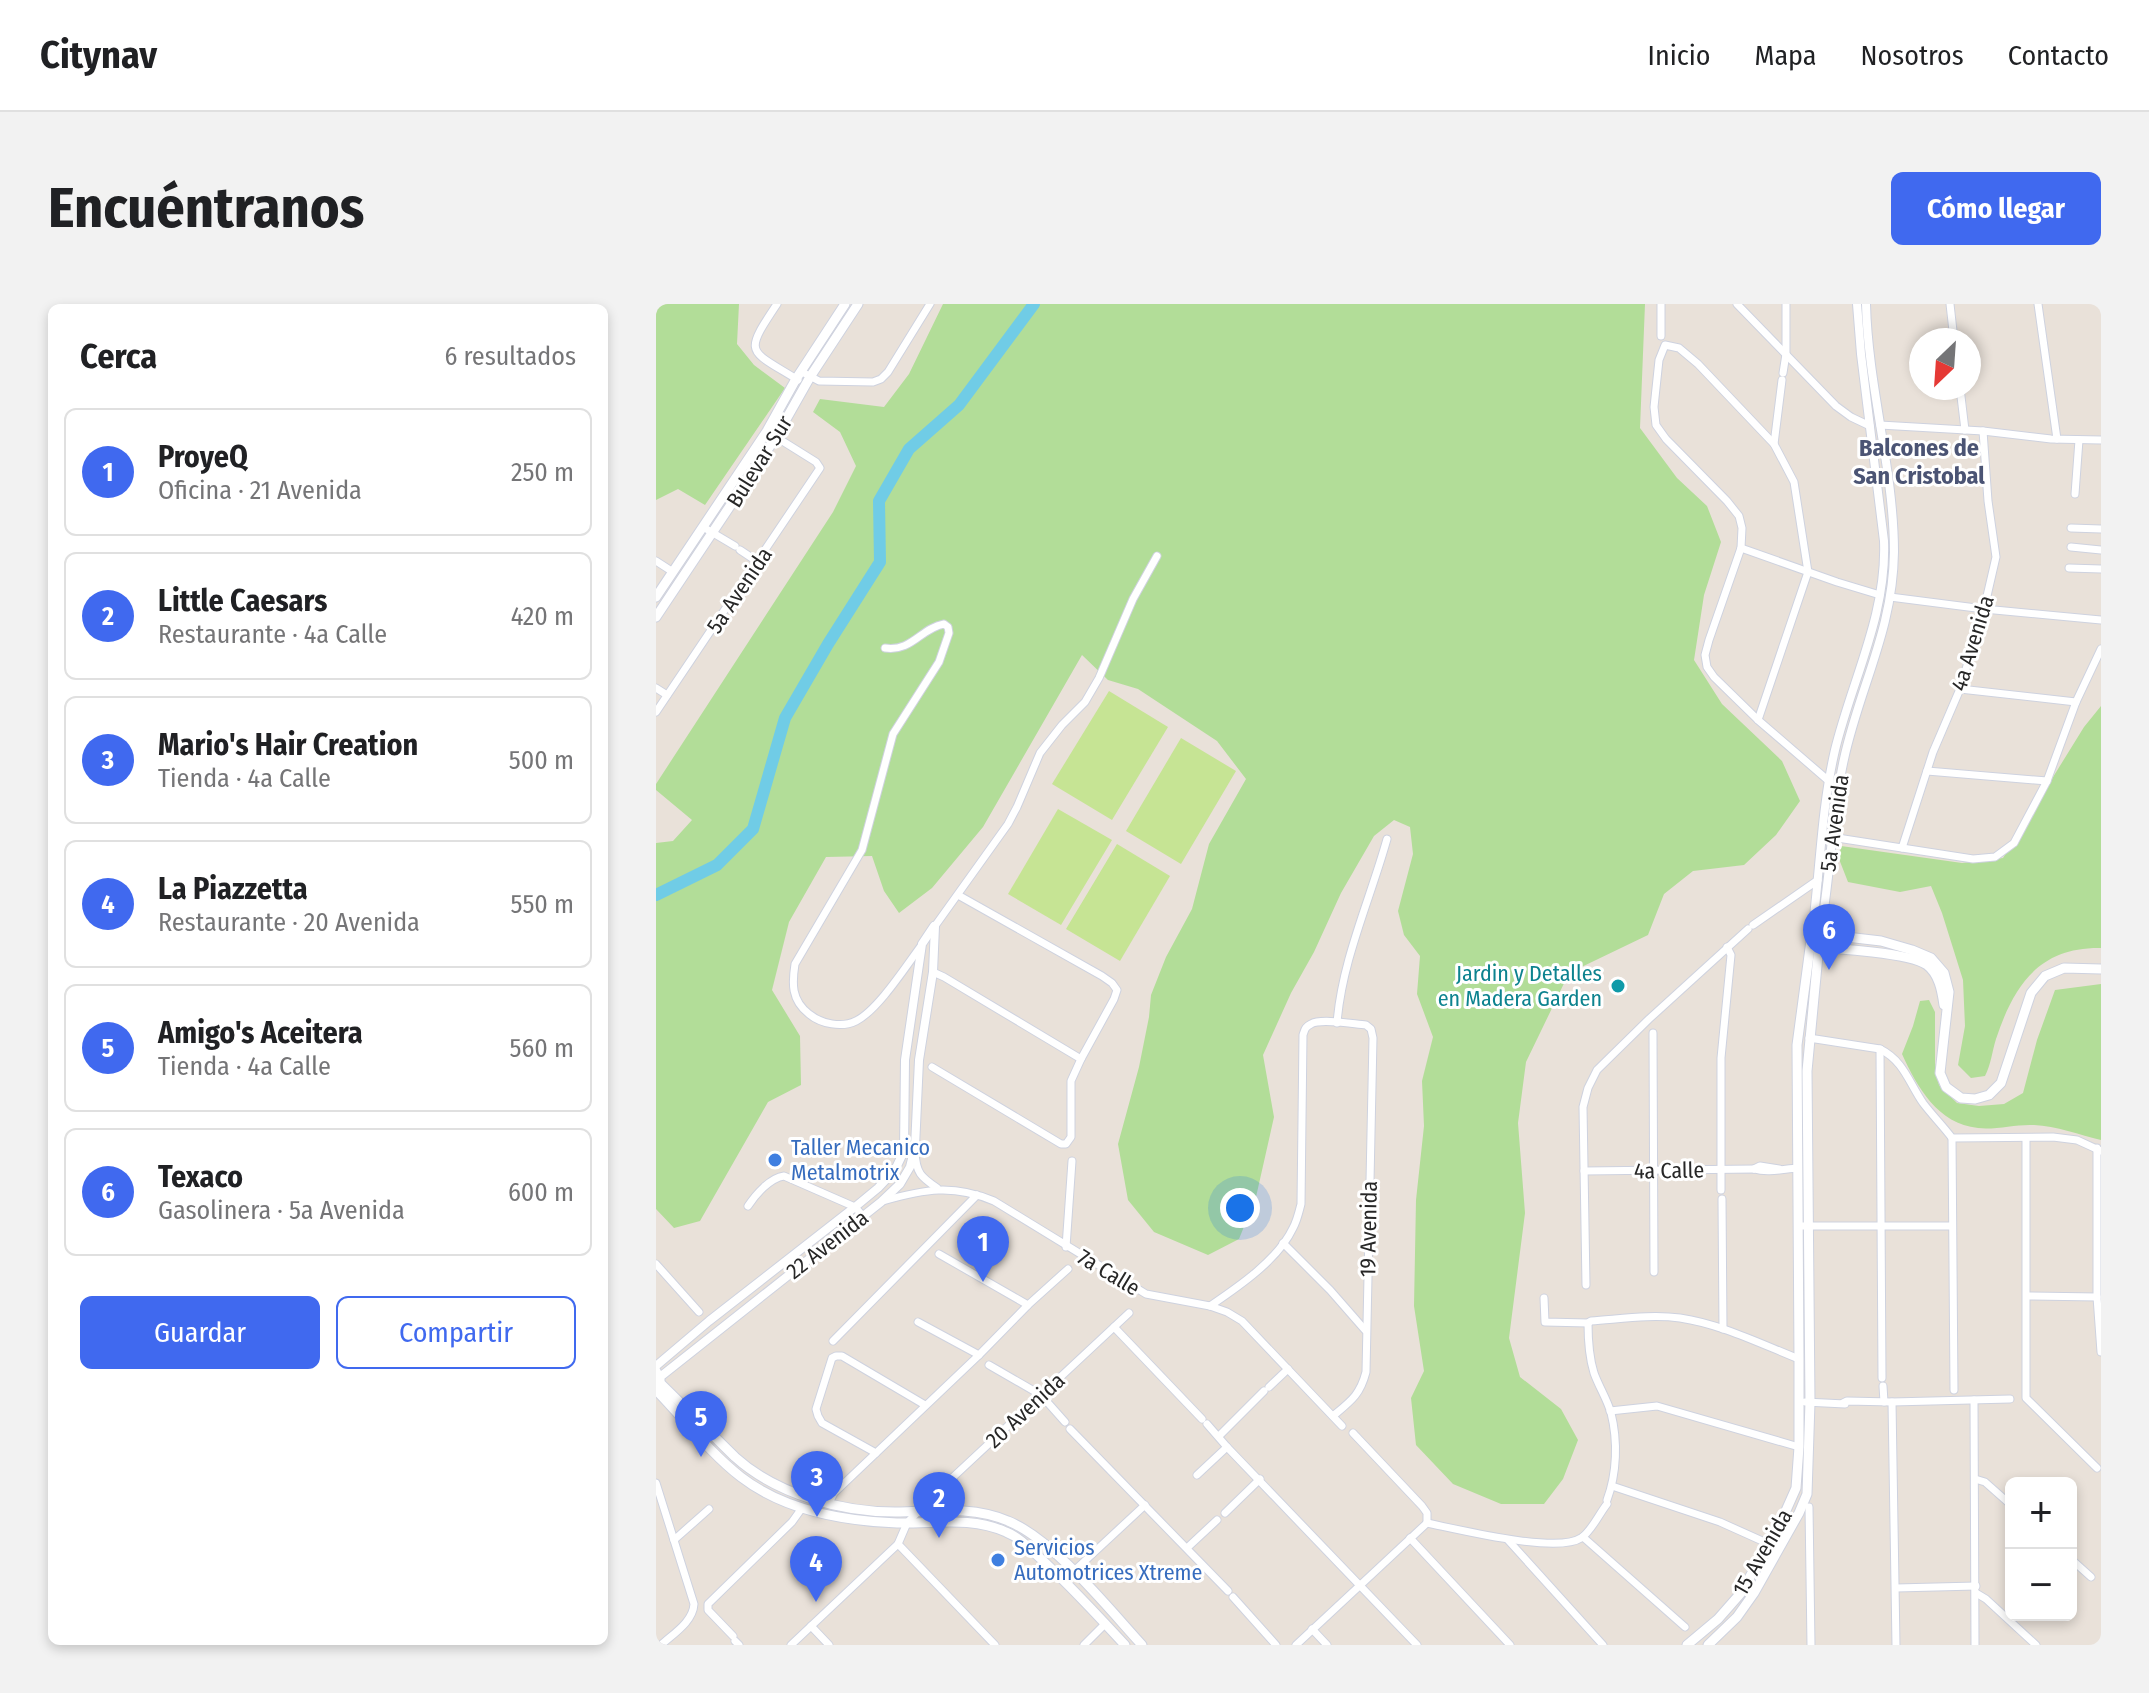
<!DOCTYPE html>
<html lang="es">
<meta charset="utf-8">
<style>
body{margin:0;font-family:"Fira Sans Condensed",sans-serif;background:#f2f2f2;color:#202124}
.controls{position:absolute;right:24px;bottom:24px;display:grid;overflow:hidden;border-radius:12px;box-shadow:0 4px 12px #0003}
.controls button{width:72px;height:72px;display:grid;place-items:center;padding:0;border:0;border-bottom:2px solid #e0e0e0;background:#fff;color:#202124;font:40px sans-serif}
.compass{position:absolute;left:1253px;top:24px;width:72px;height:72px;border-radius:50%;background:#fff;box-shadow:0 4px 12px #0003;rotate:205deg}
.you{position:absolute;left:584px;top:904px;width:28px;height:28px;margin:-20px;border:6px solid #fff;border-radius:50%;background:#1a73e8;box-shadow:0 0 0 12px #1a73e833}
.badge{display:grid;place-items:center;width:52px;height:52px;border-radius:50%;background:#4069ef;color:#fff;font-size:26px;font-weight:700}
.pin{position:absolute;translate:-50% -66px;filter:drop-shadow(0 2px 4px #0008)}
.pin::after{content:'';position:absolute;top:42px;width:28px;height:24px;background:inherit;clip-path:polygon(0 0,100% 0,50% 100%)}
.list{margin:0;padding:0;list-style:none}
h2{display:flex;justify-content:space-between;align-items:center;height:104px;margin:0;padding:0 32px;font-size:34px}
h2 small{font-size:26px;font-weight:400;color:#757577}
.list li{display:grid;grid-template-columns:52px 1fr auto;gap:24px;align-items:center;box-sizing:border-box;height:128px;margin:0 16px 16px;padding:0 16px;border:2px solid #e0e0e0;border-radius:12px}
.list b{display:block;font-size:30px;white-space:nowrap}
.list p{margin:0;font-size:26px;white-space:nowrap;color:#757577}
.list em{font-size:26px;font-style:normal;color:#757577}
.actions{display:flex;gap:16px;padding:24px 32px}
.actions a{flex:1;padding:18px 0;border:2px solid #4069ef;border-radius:12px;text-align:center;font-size:28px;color:#4069ef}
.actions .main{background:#4069ef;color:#fff}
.map{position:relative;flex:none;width:1445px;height:1341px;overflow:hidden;border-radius:12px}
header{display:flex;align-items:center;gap:48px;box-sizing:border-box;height:112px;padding:0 40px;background:#fff;border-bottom:2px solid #e0e0e0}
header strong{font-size:38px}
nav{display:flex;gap:44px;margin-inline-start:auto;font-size:28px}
.intro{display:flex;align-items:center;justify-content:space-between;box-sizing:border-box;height:192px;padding:0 48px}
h1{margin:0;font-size:56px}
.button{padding:20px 36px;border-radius:12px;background:#4069ef;color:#fff;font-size:28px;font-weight:700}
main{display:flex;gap:48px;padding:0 48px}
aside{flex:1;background:#fff;border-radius:12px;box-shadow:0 4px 12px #0003}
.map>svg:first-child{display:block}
</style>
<header>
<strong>Citynav</strong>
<nav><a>Inicio</a><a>Mapa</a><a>Nosotros</a><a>Contacto</a></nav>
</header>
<div class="intro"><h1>Encuéntranos</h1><a class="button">Cómo llegar</a></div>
<main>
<aside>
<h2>Cerca<small>6 resultados</small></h2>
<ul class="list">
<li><span class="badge">1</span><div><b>ProyeQ</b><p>Oficina · 21 Avenida</p></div><em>250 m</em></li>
<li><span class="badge">2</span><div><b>Little Caesars</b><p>Restaurante · 4a Calle</p></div><em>420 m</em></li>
<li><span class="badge">3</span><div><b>Mario's Hair Creation</b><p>Tienda · 4a Calle</p></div><em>500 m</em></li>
<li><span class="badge">4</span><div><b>La Piazzetta</b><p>Restaurante · 20 Avenida</p></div><em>550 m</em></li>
<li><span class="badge">5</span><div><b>Amigo's Aceitera</b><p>Tienda · 4a Calle</p></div><em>560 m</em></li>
<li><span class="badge">6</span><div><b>Texaco</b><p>Gasolinera · 5a Avenida</p></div><em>600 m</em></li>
</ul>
<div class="actions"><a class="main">Guardar</a><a>Compartir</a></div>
</aside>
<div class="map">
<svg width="1445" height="1341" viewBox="0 0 1445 1341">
<rect width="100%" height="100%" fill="#e9e1d9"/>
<!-- green -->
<g fill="#b2dd98">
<polygon points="0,0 83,0 81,40 98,61 129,84 49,201 22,185 0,196"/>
<polygon points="287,0 989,0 984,124 1021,174 1051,202 1065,238 1048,291 1038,356 1066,400 1126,457 1144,497 1120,531 1088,561 1037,567 1008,590 992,631 913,669 870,758 862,819 869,909 853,1034 864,1073 905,1105 922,1136 907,1175 888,1200 845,1200 797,1180 760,1141 755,1094 768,1067 758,1002 760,896 768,822 766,777 777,733 761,690 764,652 748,631 742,607 757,550 754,523 738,516 718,532 685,589 658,648 635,689 607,751 618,813 600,893 583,935 552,951 498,928 472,896 462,840 483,763 493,713 495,691 510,653 536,605 553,540 590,475 561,437 482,385 452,376 426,351 327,523 276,584 243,609 228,587 216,552 170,553 133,618 116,686 144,732 145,781 112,798 44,917 18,924 0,905 0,539 17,537 36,516 0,486 0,480 177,208 200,162 184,128 157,108 164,95 228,103 253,70"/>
<path d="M 1445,402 L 1445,644 C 1383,643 1358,681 1340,735 C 1336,748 1335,760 1329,772 L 1315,774 L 1302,761 L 1309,722 L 1307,676 L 1286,609 L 1275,582 L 1244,588 L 1192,578 L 1183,555 L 1185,542 L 1306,559 L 1347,554 L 1428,423 Z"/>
<path d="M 1445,680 L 1445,836 C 1424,831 1400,822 1378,821 C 1360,820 1340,826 1322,824 C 1282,820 1261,783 1246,750 L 1257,722 L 1264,697 L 1273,696 L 1279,708 L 1279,759 L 1283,781 L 1301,799 L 1323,802 L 1348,800 L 1367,789 L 1381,736 L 1399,686 Z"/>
</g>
<!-- pitch -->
<g fill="#c6e494">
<polygon points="453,387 512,423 456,516 396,480"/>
<polygon points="525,434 580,467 525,560 470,527"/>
<polygon points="402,505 456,536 405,621 352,590"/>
<polygon points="461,540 514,572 464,657 410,625"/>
</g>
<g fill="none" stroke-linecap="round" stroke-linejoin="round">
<!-- river -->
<polyline stroke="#70cce6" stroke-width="12" points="0,591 61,561 97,525 129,414 172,340 224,258 223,197 253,145 303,101 378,0"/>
<!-- minor casing -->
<g stroke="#ced2df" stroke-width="9">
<g id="minor">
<path d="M 121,0 C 87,51 92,45 142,76"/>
<polyline points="1005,0 1005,32"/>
<polyline points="1081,0 1180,102 1195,113 1214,122"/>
<polyline points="1294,0 1298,36"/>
<polyline points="1382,0 1401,135"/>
<polyline points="146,68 163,77 217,78 225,75 232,68 274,0"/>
<polyline points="1127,69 1130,50 1130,0"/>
<polyline points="1304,84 1309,126"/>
<polyline points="1224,121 1327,127 1395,135 1445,136"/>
<polyline points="1118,140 1042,60 1023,44 1009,41 1003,56 998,103 1000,121 1010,135 1071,197 1083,212 1086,224 1085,244 1053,336 1049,351 1051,363 1058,373 1102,416 1174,478"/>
<polyline points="1419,190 1423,136"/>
<polyline points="47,223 79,242"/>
<polyline points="1415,224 1445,225"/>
<polyline points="1415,243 1445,246"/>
<polyline points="1085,244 1181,278 1224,291"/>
<polyline points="84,246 102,258"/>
<polyline points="0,257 17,268"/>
<polyline points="1413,264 1445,265"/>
<polyline points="1234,293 1328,305 1445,316"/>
<path d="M 229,344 C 256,348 265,324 288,320 L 292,323 L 293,329 L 283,358 L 237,430 L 206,546 L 139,660 C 136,679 135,696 153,710 C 165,720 186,724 200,717 C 222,706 250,662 265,642"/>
<polyline points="0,384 11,391"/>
<polyline points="1304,385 1420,398"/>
<polyline points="0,408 164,164 160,158 120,133"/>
<polyline points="1102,416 1152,268 1138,178 1118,140 1126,76"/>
<polyline points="1271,467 1391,477"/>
<polyline points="1175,533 1317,555 1339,553 1358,539 1391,477 1420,398 1445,345"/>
<polyline points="1246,544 1277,448 1304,385 1328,305 1340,253 1332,197 1327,127"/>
<polyline points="1097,621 1162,576"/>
<polyline points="279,622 352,520 361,503 384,449 406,421 429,398 443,374 477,295 501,252"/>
<polyline points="277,668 288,673 425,755"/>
<path d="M 681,719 C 686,656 714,596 731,535"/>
<polyline points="997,729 998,968"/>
<path d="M 1153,734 L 1224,745 C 1248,757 1253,779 1267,799 C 1276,811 1287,822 1296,834 L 1397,833 L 1421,836 L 1445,847"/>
<polyline points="1224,745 1226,1074"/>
<polyline points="276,763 405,840 410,840 415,833 415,777 425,755 458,695 461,686 456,679 446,672 302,591"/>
<polyline points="1296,834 1298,1086"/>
<polyline points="1370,835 1370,1094 1441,1164"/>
<polyline points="1441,844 1441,993 1445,1048"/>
<path d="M 259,848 C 260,869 265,873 281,884"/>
<polyline points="1098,865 1104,862 1123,865"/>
<path d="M 928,867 L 1098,865 C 1112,869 1127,865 1142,864"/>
<polyline points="1065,886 1065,754 1075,651 1071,643"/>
<polyline points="1066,895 1067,1025"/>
<path d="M 227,897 C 269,885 297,880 338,897 L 490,990 L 554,1002 L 571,1008 L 586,1017 L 686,1122"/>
<path d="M 92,902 C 100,890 114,874 128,872 L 199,903 L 207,912"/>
<polyline points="1142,922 1295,922"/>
<polyline points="627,939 674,986 709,1026"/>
<polyline points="410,943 416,857"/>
<polyline points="283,950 372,1001"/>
<polyline points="0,960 43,1008"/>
<polyline points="930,981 927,803 932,784 941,766 993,715 1092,625"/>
<polyline points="1372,992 1441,993"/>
<path d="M 888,994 L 889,1018 L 932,1019 L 935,1017 C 964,1015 995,1010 1024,1014 C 1065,1020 1105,1040 1143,1055"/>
<path d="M 554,1002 C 582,983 622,956 637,924 C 641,917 643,908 645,900 L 647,731 C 649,725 649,723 655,720 C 665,714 697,720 710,721 L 715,725 L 717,734 L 710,1068 C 704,1091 695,1097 677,1112"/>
<polyline points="262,1018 323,1051"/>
<path d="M 932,1019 C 932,1036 933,1053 938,1069 C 943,1083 951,1095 955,1109 C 962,1137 961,1169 951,1196"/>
<polyline points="458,1023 546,1115"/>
<polyline points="177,1037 321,891"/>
<polyline points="333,1061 385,1091 409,1118"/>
<polyline points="1227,1082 1228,1098"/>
<polyline points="613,1083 632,1065"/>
<polyline points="1318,1096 1319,1341"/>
<polyline points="1149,1098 1189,1100"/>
<polyline points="1236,1098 1240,1341"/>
<polyline points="1187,1099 1191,1097 1236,1098 1354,1095"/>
<polyline points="954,1107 1001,1102 1143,1143"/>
<polyline points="551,1120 571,1143 761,1341"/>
<polyline points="414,1125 572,1287"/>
<polyline points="697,1129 766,1202 771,1209 771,1219"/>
<polyline points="563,1132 608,1087"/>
<polyline points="220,1149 166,1119 162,1112 160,1105 176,1054 180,1052 186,1052 269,1101"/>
<polyline points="541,1171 571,1143"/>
<polyline points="1319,1175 1329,1178 1355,1201"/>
<path d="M 0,1179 L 38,1300 C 37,1318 17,1330 5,1341"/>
<polyline points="956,1182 1064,1218 1113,1240"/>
<polyline points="173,1199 178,1189 323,1051 372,1001 412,965"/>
<polyline points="1153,1203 1155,1341"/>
<polyline points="569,1209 604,1175"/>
<path d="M 771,1219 C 801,1225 901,1250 925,1234 C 935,1228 943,1210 951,1200"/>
<polyline points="927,1233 1029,1323"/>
<polyline points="754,1234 854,1341"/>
<polyline points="18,1236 53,1205"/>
<polyline points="852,1236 947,1341"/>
<polyline points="242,1240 339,1341"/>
<polyline points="531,1244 561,1216"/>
<polyline points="1415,1255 1435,1273"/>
<polyline points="418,1267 489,1201"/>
<polyline points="1240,1284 1320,1282"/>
<polyline points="1320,1289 1330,1295 1380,1341"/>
<polyline points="577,1293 620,1341"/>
<polyline points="155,1322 173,1341"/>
<polyline points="656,1325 671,1341"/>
<polyline points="77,1332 52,1306 52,1300 136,1218 146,1204"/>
<polyline points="79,1337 83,1341"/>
<polyline points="135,1341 242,1240 251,1219 279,1190 473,1009"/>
<polyline points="428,1341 449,1320"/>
<polyline points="640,1341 771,1219"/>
</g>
</g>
<!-- tertiary casing -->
<g stroke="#ced2df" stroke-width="10">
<g id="tertiary">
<path d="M 1156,629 C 1164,569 1165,506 1179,446 C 1196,376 1231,311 1228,237 L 1205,50 L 1201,0"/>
<path d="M 1164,630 C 1175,572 1175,512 1188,455 C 1204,382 1237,326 1238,248 C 1238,166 1212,83 1210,0"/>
<polyline points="0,1062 53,1017 199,903 222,884 239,866 248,847 249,756 266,640 278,622"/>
<polyline points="4,1073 225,898 244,880 254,863 259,843 263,756 277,668 279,622"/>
</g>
</g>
<!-- secondary casing -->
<g stroke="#ced2df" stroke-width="11">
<g id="secondary">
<polyline points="0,293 111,127 140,75 189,0"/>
<polyline points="0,313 120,133 154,73 202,0"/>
<path d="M 1157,644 C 1179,644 1255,649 1271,661 C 1283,670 1286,687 1288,701"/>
<polyline points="0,1067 4,1076 0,1081"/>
<path d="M 3,1078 L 79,1153 C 121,1191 188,1209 244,1208 C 280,1207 318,1202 352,1217 C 397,1235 453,1305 486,1341"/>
<path d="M 0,1086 C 28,1115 54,1149 85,1173 C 129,1207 188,1217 241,1219 C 278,1220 315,1212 350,1228 C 363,1233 373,1244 384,1254 C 414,1281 441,1311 469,1341"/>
<polyline points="1031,1341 1062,1315 1084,1290 1124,1220 1140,1184 1143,1143 1143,1055 1141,741 1156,629 1225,637 1256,646 1275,654 1288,669 1293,688 1284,769 1290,783 1305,794 1319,795 1333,791 1345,779 1375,689 1389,672 1408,664 1445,665"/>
<polyline points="1052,1341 1081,1313 1098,1289 1143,1209 1151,1190 1154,1098 1151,767 1164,630"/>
</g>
</g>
<!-- minor -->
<use href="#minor" stroke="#fff" stroke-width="7"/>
<!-- tertiary -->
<use href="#tertiary" stroke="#fff" stroke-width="8"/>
<!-- secondary -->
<use href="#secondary" stroke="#fff" stroke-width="9"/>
</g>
<!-- markers -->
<circle fill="#0f9aa8" stroke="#fff" stroke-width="3" cx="962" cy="682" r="8"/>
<g fill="#3f7fe0" stroke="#fff" stroke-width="3">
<circle cx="119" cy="856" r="8"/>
<circle cx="342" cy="1256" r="8"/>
</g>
<g text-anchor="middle" stroke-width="6" stroke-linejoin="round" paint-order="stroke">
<!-- street labels -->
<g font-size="22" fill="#272727" stroke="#fff">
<text transform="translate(103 157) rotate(-58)" y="8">Bulevar Sur</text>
<text transform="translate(83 286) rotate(-56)" y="8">5a Avenida</text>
<text transform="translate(1316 339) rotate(-73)" y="8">4a Avenida</text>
<text transform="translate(1178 519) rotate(-82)" y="8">5a Avenida</text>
<text transform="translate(1013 866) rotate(-1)" y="8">4a Calle</text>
<text transform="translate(712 925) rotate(-89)" y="8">19 Avenida</text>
<text transform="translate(171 940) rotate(-38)" y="8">22 Avenida</text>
<text transform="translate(453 968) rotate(31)" y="8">7a Calle</text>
<text transform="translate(369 1106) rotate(-43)" y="8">20 Avenida</text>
<text transform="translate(1106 1248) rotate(-60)" y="8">15 Avenida</text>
</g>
<!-- culture labels -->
<g font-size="22" fill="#0d838f" stroke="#fff" text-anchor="end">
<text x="946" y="677">Jardin y Detalles<tspan x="946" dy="25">en Madera Garden</tspan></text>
</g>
<!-- shop labels -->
<g font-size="22" fill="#366cbe" stroke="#fff" text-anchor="start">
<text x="135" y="851">Taller Mecanico<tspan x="135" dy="25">Metalmotrix</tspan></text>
<text x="358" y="1251">Servicios<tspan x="358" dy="25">Automotrices Xtreme</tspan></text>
</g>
<!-- neighbourhood labels -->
<g font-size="24" font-weight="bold" fill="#4b5474" stroke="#fff">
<text x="1263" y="152">Balcones de<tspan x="1263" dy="28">San Cristobal</tspan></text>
</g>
</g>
</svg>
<div class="controls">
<button>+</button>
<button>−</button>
</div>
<svg class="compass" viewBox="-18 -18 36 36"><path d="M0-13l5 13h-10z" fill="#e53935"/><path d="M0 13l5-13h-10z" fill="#757577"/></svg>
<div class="you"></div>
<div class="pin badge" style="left:327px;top:978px">1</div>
<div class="pin badge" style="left:283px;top:1234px">2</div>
<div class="pin badge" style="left:161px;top:1213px">3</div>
<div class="pin badge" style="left:160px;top:1298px">4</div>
<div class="pin badge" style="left:45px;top:1153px">5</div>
<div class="pin badge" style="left:1173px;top:666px">6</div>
</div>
</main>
